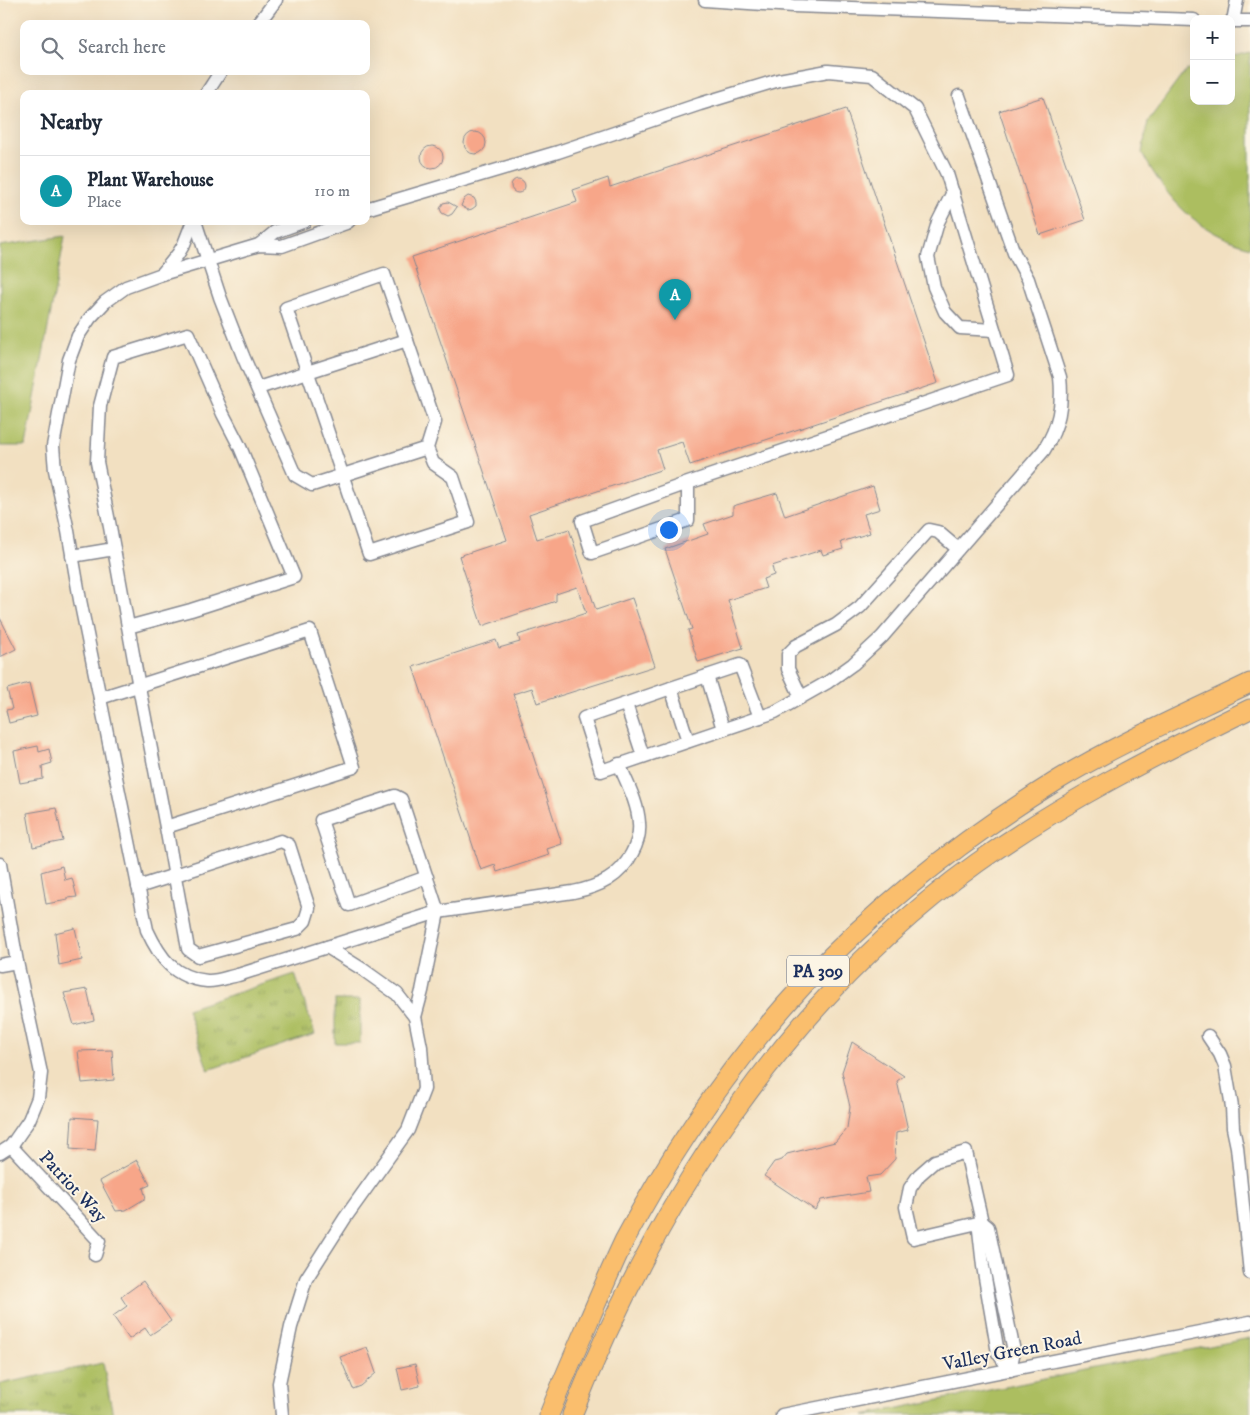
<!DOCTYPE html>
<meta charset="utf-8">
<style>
body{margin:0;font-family:"IM FELL DW Pica",serif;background:#f6f6f7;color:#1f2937}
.controls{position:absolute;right:15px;top:15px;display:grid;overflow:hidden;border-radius:10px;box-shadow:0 5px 20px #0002}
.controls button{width:45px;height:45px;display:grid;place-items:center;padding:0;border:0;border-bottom:1px solid #e0e1e3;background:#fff;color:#1f2937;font:25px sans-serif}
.you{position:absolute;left:668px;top:529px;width:18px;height:18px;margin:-12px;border:4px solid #fff;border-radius:50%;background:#1a73e8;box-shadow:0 0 0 8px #1a73e833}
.badge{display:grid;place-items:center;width:32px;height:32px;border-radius:50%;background:#db2777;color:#fff;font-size:16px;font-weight:700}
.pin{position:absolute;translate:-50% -41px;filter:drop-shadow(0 1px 2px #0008)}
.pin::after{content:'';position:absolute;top:26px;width:18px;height:15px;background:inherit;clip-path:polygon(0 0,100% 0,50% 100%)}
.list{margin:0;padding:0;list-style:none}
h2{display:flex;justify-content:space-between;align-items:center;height:65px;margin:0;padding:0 20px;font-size:21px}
h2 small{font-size:16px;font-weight:400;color:#747a83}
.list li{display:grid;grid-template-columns:32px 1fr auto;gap:15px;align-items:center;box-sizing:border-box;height:70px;padding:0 20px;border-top:1px solid #e0e1e3}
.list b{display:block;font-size:19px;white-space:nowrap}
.list p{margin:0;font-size:16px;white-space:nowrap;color:#747a83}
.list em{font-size:16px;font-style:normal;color:#747a83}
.icon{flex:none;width:28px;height:28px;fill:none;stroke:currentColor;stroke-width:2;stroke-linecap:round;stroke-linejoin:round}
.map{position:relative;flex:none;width:1250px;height:1415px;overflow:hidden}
.search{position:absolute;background:#fff;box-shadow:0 5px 20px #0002;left:20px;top:20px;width:350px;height:55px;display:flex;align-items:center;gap:12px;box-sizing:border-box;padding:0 18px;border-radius:10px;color:#747a83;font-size:19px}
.panel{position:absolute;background:#fff;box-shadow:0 5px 20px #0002;left:20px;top:90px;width:350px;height:135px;border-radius:10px}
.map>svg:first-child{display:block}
</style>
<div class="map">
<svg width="1250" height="1415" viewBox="0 0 1250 1415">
<defs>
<pattern id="park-tufts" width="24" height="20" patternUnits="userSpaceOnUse" patternTransform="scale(1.25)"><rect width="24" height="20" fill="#acbe61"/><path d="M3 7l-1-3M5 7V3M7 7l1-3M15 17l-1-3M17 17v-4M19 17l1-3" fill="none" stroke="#8b9b53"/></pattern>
</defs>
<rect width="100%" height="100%" fill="#fcf5e5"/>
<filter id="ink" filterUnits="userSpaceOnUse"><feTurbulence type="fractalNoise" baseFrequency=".02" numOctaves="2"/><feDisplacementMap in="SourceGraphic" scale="10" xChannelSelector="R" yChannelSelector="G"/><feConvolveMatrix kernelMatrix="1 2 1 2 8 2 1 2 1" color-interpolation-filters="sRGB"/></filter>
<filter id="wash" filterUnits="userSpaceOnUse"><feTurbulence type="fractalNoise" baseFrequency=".0096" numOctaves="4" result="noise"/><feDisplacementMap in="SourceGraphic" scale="20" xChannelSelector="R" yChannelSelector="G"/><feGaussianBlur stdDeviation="1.12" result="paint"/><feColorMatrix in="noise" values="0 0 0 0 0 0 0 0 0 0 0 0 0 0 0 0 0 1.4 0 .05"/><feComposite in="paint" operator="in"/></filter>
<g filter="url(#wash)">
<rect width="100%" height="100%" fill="#f2e0c1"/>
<!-- green -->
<g fill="#acbe61" stroke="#647660">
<path d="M 1250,53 L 1250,247 C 1197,232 1168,201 1142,153 L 1148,121 L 1186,70 L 1194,68 L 1194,101 L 1231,101 L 1231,58 Z"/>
<polygon points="65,236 26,446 0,446 0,246"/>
<polygon points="1250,1338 1250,1415 864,1415"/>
</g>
<!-- park -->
<g fill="url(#park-tufts)" stroke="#647660">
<polygon points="295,974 315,1034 208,1070 187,1009"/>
<rect x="335" y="1000" width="25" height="43"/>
<polygon points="103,1363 113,1415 0,1415 0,1384"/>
</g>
<g id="blocks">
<!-- building -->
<g fill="#f7a689">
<polygon points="1043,97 1085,220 1040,235 999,111"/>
<polygon points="846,109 938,383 690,465 682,442 657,450 663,469 529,514 537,539 569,529 596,610 632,598 655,666 537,703 532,688 513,694 562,844 547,849 549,855 497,872 495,865 481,870 413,667 496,640 499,648 520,642 518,635 586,613 577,587 556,594 556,601 482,626 459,556 507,540 412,257 577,202 573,190 608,178 610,187"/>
<circle cx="475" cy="143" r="11"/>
<circle cx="432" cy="157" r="11"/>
<circle cx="518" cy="186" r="7"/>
<polygon points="468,196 474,198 476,202 476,206 472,209 468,210 461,206 464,199"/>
<polygon points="448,202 457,207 452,214 448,216 442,213 440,209 443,203"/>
<polygon points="873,486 880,509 864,514 870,533 841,542 843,549 823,555 821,550 772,566 774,575 763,579 766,588 728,600 743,648 698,662 688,630 692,629 665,549 708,534 704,524 733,514 733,506 777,493 785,516"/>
<polygon points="0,618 16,649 0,657"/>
<polygon points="29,683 37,716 9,723 6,710 12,709 7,689"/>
<polygon points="38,746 39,752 49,749 52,763 42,766 43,779 20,783 14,751"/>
<polygon points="56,808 63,841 33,847 27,813"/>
<polygon points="62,866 65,880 72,878 77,897 68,898 68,900 46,904 41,872"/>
<polygon points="75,928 82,960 59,965 55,933"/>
<polygon points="87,989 94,1020 74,1025 64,993"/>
<polygon points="852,1042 904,1076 897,1081 908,1130 896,1133 895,1159 880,1175 866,1177 869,1192 821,1200 815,1210 764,1176 774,1162 782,1160 787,1154 835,1142 847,1128 850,1107 842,1072"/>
<polygon points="112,1050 114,1080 82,1083 78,1051"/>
<polygon points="72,1117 98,1119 95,1151 70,1149"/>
<polygon points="137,1160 150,1185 143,1188 146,1198 126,1210 116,1211 100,1181"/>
<polygon points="143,1281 171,1321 150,1335 145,1328 129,1339 113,1316 127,1306 121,1297"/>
<polygon points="367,1347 376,1373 361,1386 353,1389 340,1357"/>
<polygon points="415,1364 420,1386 402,1390 397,1368"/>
</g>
</g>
</g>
<g filter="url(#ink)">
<use href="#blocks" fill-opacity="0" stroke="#868890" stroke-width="1"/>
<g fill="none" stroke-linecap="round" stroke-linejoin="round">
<!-- minor casing -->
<g stroke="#868890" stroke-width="15">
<g id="minor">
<polyline points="705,0 794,6 1194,20"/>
<polyline points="1231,21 1250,21"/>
<polyline points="1233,21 1237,0"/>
<polyline points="258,24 276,0"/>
<polyline points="206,94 221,71"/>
<polyline points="953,192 938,222 928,257 934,287 945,312 960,328 994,330"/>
<polyline points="366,209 558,152 700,104 779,80 828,71 872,75 915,109 947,174 1008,375 688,483 582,521 592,553 688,520 688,483"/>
<polyline points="195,221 220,297 243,356 295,475 312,485 427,448"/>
<path d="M 349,221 L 346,223 L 282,246 L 259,245 L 162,274 L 126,287 L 105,302 L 90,318 L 78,336 L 69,360 L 53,446 L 55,470 L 68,531 L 80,600 L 147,930 C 160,958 174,978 207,981 C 216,982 228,977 238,975 L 438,912 L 573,892 C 599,887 620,877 632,853 C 637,844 640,833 639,823 C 638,803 627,783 619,764"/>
<polyline points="259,245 275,232 305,221"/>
<polyline points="162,274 178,254 184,244 193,221"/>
<polygon points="384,274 435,422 427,448 433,463 453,477 468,522 369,554 286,308"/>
<polyline points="258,388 407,340"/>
<polyline points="72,556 114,549"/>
<polyline points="128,627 191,610 294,577 240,447 223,414 188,334 113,357 100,406 97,462 110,527 139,687 166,827 188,949 198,956 297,929 305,921 309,908 289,845 281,841 138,887"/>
<polyline points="707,676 723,729"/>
<path d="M 671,688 L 584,718 L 601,771 L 775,712 L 828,682 L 853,664 L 882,637 L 1044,450 C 1059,426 1063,405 1060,377 L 1028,279 L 1014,253 L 959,96"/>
<polyline points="801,697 788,669 788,654 796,646 836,625 860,607 929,530 938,532 958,549"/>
<polyline points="100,698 310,631 354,767 166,827"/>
<polyline points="626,704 643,756"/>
<polyline points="688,741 671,688 740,665 760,717"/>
<polyline points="0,864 17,962 0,965"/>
<polyline points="327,947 362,969 397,994 415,1017"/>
<polyline points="1208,1036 1220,1054 1225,1066 1232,1107 1233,1128 1237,1147 1250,1273"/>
<polyline points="11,1146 99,1241 95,1255"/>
<polyline points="0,1153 11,1146 29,1120 38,1098 41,1073 17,962"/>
<polyline points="982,1222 913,1238 906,1207 910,1188 919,1175 935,1161 966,1152 982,1222 988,1227 1014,1351 1010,1370"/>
<polyline points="982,1222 979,1230 983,1266 998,1353 1010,1370"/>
<polyline points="282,1415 279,1383 291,1327 306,1279 345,1218 408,1130 424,1089 421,1047 415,1017 422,991 438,912 401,799 395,796 321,820 349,905 427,877"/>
<polyline points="782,1415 1250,1322"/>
</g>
</g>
<!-- highway casing -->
<g stroke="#868890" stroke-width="21">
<g id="highway">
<path d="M 549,1415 C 564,1377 580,1341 596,1304 C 605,1283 614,1262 624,1241 C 674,1147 735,1058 808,980 C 882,902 967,836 1058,780 C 1119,743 1186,714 1250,683"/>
<path d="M 572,1415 C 657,1201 788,999 977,863 C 1062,802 1156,755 1250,709"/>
</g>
</g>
<!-- minor -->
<use href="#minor" stroke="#fff" stroke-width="12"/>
<!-- highway -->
<use href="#highway" stroke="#fabe6d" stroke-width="19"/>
</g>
</g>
<g text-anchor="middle" stroke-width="4" stroke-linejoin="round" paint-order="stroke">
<!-- shield labels -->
<rect fill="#fcf5e5" stroke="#5e6a86" stroke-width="1" x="787" y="955.5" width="62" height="31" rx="4"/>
<g font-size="18" font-weight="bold" fill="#1b2f5e">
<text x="818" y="977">PA 309</text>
</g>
<!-- street labels -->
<g font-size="19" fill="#1b2f5e" stroke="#fcf5e5">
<text transform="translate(74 1186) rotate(47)" y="7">Patriot Way</text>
<text transform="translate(1012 1350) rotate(-11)" y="7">Valley Green Road</text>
</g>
</g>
</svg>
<div class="controls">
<button>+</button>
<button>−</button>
</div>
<div class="you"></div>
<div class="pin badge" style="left:675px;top:320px;background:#0f9aa8">A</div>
<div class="search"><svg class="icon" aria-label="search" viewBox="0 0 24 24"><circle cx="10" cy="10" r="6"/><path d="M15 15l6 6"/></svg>Search here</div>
<section class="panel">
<h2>Nearby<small></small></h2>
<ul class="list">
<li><span class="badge" style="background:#0f9aa8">A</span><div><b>Plant Warehouse</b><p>Place</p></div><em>110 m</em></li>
</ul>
</section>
</div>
